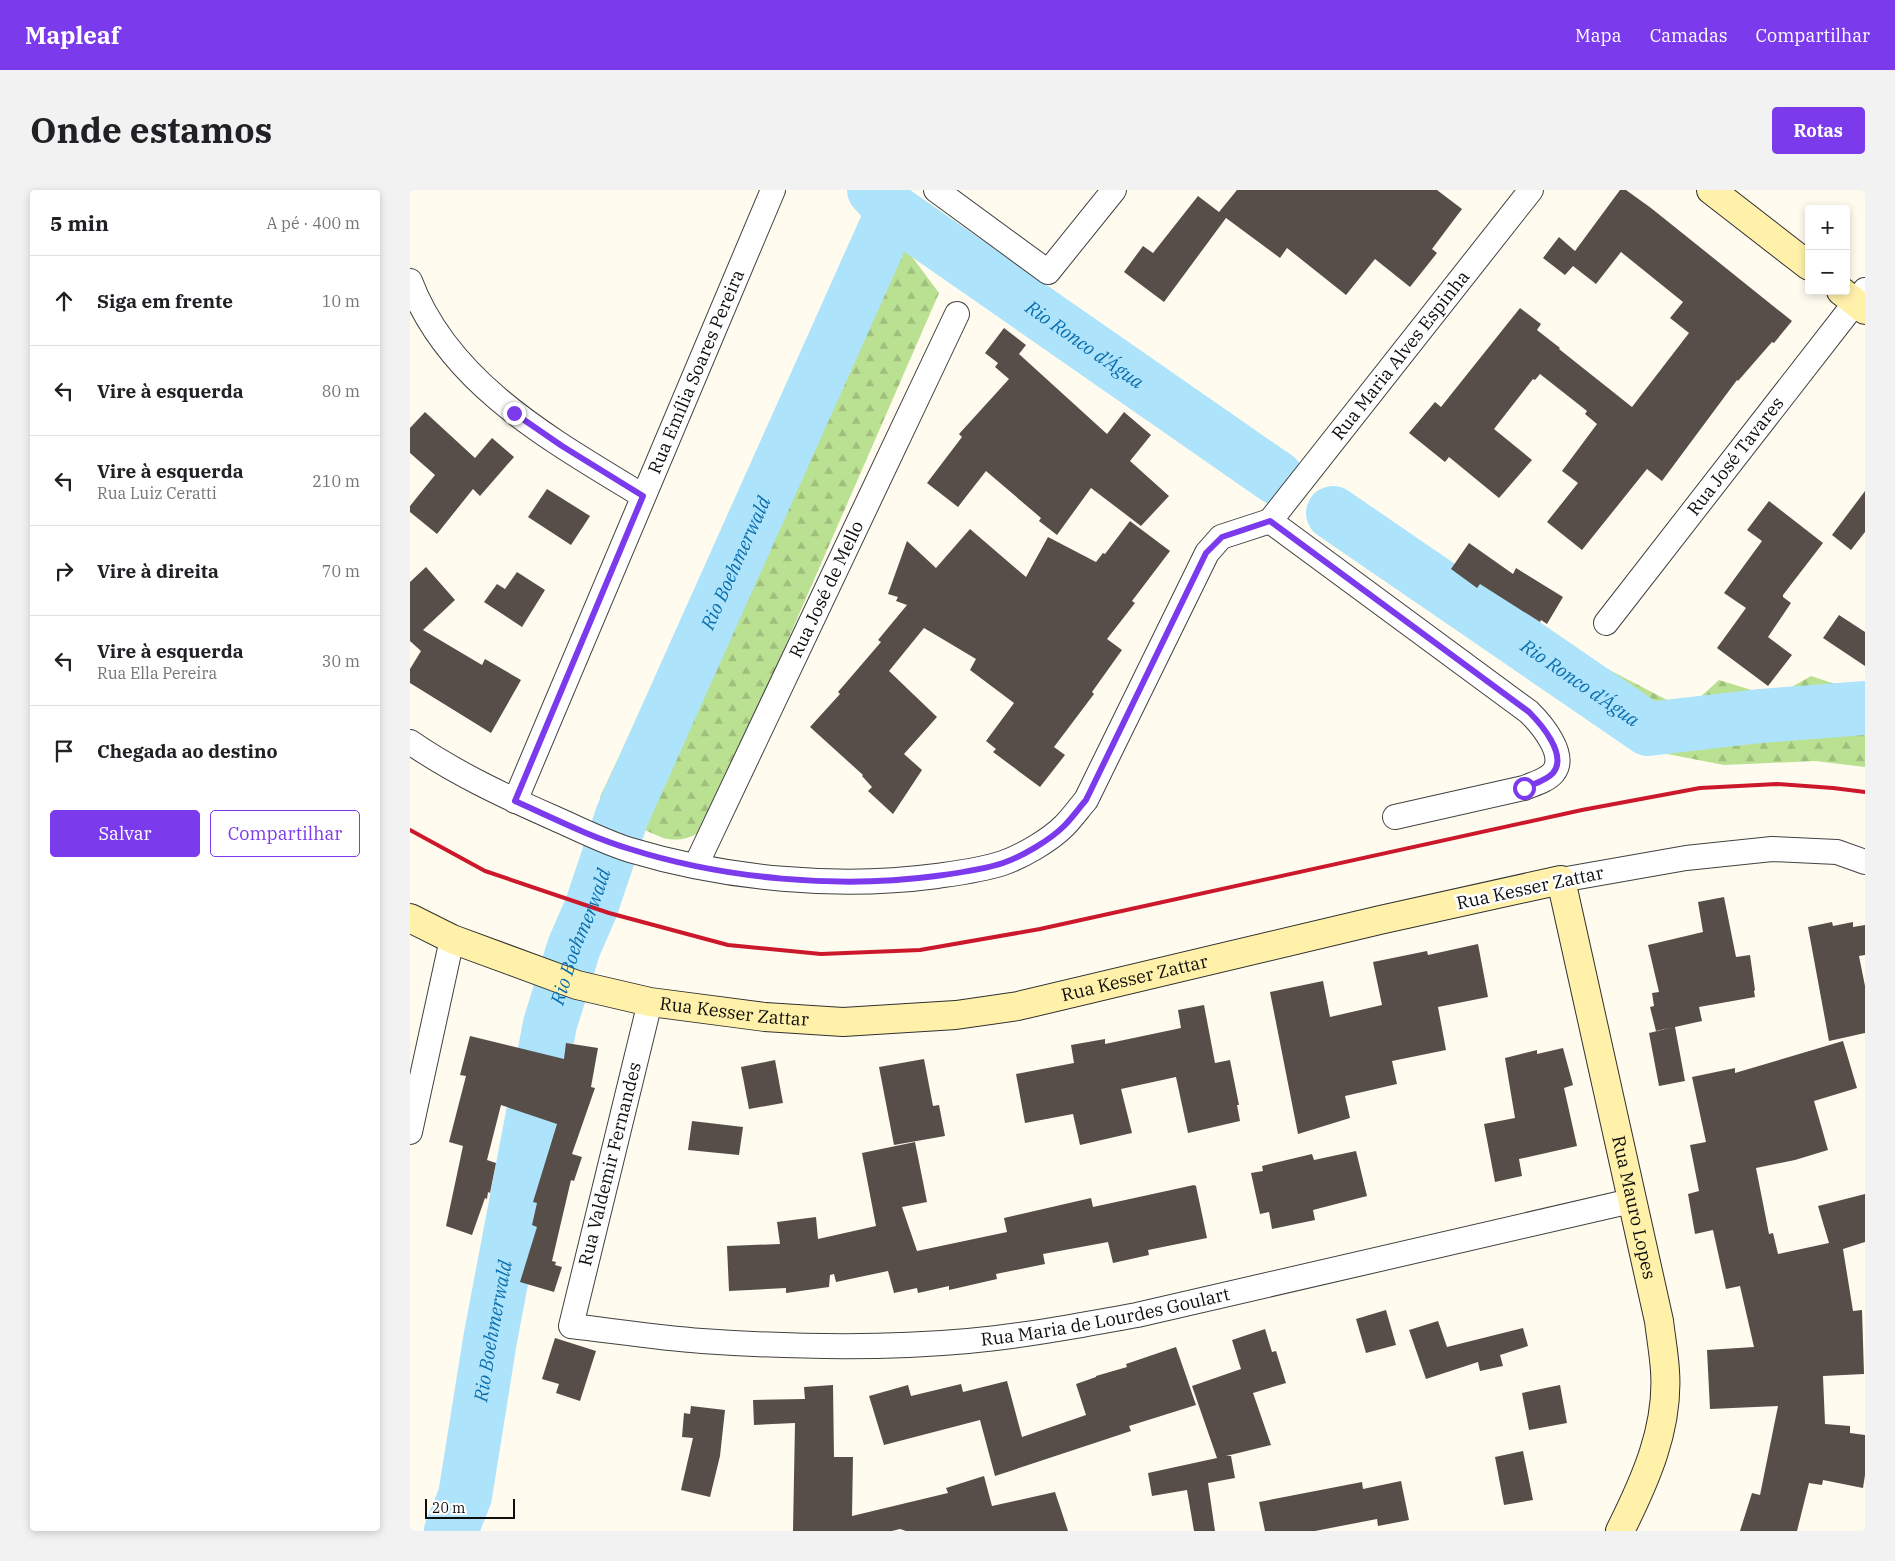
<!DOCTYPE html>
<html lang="pt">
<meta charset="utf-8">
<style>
body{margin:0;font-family:"IBM Plex Serif",serif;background:#f2f2f2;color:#202124}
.controls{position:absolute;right:15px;top:15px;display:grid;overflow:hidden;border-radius:5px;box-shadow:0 2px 8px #0003}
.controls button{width:45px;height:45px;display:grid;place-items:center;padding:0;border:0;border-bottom:1px solid #e0e0e0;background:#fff;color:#202124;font:25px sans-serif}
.scale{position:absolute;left:15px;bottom:12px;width:90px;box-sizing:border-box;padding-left:5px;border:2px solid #0e0e0e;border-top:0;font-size:14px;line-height:18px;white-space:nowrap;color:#0e0e0e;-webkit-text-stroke:4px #fff;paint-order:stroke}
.stop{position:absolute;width:15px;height:15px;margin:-11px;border:4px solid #7c3aed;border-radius:50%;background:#fff}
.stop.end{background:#7c3aed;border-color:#fff;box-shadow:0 1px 5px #0008}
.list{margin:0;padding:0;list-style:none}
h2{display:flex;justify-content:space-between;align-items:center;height:65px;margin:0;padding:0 20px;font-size:21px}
h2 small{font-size:16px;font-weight:400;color:#757577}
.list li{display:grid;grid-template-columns:32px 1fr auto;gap:15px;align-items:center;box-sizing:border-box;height:90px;padding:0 20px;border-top:1px solid #e0e0e0}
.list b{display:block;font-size:19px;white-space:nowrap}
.list p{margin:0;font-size:16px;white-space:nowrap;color:#757577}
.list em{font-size:16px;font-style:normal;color:#757577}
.actions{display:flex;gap:10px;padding:15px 20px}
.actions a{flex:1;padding:11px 0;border:1px solid #7c3aed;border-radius:5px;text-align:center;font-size:18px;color:#7c3aed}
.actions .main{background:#7c3aed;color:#fff}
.icon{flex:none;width:28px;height:28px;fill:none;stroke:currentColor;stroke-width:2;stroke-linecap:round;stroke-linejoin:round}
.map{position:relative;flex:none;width:1455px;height:1341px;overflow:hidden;border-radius:5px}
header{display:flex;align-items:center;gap:30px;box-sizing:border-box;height:70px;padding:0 25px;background:#7c3aed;color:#fff}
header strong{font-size:24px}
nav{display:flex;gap:28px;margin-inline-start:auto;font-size:18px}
.intro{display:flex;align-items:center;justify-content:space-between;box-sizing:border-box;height:120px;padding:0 30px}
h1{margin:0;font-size:35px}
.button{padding:12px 22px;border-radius:5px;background:#7c3aed;color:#fff;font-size:18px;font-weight:700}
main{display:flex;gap:30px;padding:0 30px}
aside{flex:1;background:#fff;border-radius:5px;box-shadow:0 2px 8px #0003}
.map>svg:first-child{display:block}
</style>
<header>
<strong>Mapleaf</strong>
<nav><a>Mapa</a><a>Camadas</a><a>Compartilhar</a></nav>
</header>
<div class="intro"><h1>Onde estamos</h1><a class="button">Rotas</a></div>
<main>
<aside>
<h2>5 min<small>A pé · 400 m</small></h2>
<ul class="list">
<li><svg class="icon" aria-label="ahead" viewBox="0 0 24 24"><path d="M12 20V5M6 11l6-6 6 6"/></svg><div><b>Siga em frente</b></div><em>10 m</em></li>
<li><svg class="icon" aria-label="left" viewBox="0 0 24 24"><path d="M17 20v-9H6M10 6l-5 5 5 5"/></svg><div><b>Vire à esquerda</b></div><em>80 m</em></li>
<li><svg class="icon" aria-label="left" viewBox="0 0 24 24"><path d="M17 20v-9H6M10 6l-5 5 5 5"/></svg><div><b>Vire à esquerda</b><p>Rua Luiz Ceratti</p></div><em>210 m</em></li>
<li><svg class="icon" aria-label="right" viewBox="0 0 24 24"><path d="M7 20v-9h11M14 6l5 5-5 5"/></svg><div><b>Vire à direita</b></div><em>70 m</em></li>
<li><svg class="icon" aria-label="left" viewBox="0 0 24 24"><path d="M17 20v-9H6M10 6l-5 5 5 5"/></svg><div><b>Vire à esquerda</b><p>Rua Ella Pereira</p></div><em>30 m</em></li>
<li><svg class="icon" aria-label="arrive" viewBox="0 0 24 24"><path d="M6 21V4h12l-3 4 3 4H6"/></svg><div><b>Chegada ao destino</b></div></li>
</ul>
<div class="actions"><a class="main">Salvar</a><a>Compartilhar</a></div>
</aside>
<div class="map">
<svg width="1455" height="1341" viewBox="0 0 1455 1341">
<defs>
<pattern id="forest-firs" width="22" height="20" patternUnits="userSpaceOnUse" patternTransform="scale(1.25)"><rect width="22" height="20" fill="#bae092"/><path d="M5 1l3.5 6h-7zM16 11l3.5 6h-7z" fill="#9fbf7d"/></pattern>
</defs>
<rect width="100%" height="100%" fill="#fffbef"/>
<!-- forest -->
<g fill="url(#forest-firs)">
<path d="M 497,60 L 529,103 L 295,640 C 280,648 270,652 253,648 L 193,622 L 190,607 L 436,83 Z"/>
<polygon points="957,333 1098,427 1276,520 1309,490 1364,507 1401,486 1455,504 1455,577 1405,571 1314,575 1221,557 1125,494 957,372 930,347"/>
</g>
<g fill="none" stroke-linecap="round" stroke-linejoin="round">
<!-- river -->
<g stroke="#aee3fc" stroke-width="54">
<path id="s1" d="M 464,0 L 483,21 L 867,288"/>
<path id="s2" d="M 923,323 L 1238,539 L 1350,526 L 1455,518"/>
<path id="s3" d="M 41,1341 L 55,1306 L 80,1150 L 140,834 L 164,757 L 181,718 L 212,626 L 483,21"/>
</g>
</g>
<!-- building -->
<g fill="#584e49">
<polygon points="827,0 1027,0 1052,19 1022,59 1027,63 1000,97 965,69 936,105 877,58 870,68 816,28 754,112 714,82 733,56 743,63 788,6 809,22"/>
<polygon points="1210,0 1216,0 1241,18 1382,131 1364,153 1362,152 1328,191 1327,190 1252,291 1237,279 1172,360 1137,332 1168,293 1152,281 1187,234 1175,224 1177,221 1130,184 1125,190 1123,189 1084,239 1122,270 1089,308 1039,267 1035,272 999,243 1025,212 1031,217 1110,118 1131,134 1127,140 1150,158 1149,159 1222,217 1279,143 1260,128 1273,112 1211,62 1186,94 1163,76 1155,85 1133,68 1149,47 1165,61"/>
<polygon points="594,138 616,155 609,164 697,244 714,222 741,245 720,271 759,306 731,336 681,298 647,345 629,331 631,328 576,281 548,317 517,293 552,247 549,244 599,189 585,177 588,173 575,163"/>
<polygon points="15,222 65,268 82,248 104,267 70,306 63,299 27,344 0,322 0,316 25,285 0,263 0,238"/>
<polygon points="137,299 180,326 161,355 118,327"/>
<polygon points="1455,301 1455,342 1441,360 1422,345"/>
<polygon points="1359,311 1413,353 1373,405 1373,407 1381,413 1358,447 1382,465 1358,496 1307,458 1336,418 1314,403 1352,351 1337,340"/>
<polygon points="720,331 760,361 722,411 725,413 697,449 712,460 682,502 684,504 644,557 655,565 630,597 583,562 586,559 576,551 604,513 560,480 566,469 514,438 479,481 527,527 494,564 512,580 483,624 458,601 462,597 452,586 453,585 400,537 430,504 428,502 471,452 468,450 497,415 486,411 488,407 478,404 497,351 526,378 560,339 616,387 638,347 686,372 693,363 695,364"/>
<polygon points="1059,353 1103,384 1106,378 1153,407 1137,434 1131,430 1130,432 1070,394 1067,398 1041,379"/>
<polygon points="16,377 45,410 13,440 72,475 75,469 111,490 81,543 0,493 0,479 11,461 0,451 0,392"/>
<polygon points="107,382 135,400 112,437 74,412 87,394 95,399"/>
<polygon points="1429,425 1455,442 1455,476 1413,448"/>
<polygon points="1314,707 1326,767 1340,765 1345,800 1344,801 1345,807 1289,817 1292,831 1265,837 1275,891 1249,896 1239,843 1264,837 1246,841 1240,817 1244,816 1242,803 1249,802 1238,755 1293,742 1288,712"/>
<polygon points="1422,732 1423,736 1443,732 1443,737 1455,735 1455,765 1449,766 1455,796 1455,843 1419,851 1398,737"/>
<polygon points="1068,754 1078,807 1028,817 1036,860 982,871 987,894 935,906 940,928 888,944 860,802 913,791 920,827 972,815 963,772 1017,761 1018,765"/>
<polygon points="794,815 805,873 820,870 829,915 827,915 830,931 778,943 766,887 711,899 722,943 670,955 663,924 615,933 606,884 664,873 661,855 695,849 695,854 771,838 768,820"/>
<polygon points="60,846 154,869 156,853 188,858 181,897 185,898 162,964 172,967 164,991 161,990 142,1071 146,1072 145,1075 152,1077 144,1102 110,1092 127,1037 122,1035 127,1013 123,1012 147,934 91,915 77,970 86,973 80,1003 78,1002 77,1009 75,1008 62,1045 36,1036 53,956 39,952 56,886 50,885"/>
<polygon points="1433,851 1447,898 1404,911 1418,960 1385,970 1346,978 1359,1044 1363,1043 1368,1064 1419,1053 1408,1016 1455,1004 1455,1052 1433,1059 1443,1121 1452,1120 1454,1184 1413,1186 1415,1234 1440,1236 1440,1243 1455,1245 1455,1285 1453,1298 1413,1290 1412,1295 1399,1293 1387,1341 1330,1341 1342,1303 1350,1305 1368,1216 1300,1219 1297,1160 1344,1157 1330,1096 1316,1099 1303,1040 1285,1044 1278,1004 1289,1001 1280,955 1296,952 1282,887 1325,878 1325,883"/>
<polygon points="1153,858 1163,895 1154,898 1167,956 1109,969 1112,986 1085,992 1074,934 1105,928 1095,868 1127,860 1127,864"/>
<polygon points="514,869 523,916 529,915 535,946 484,955 469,877"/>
<polygon points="365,870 373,913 339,919 331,877"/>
<polygon points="282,931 333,937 329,965 278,960"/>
<polygon points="505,952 517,1012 492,1017 507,1061 597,1042 594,1028 681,1008 683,1017 784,995 786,996 797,1048 738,1060 739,1065 703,1073 698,1052 633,1064 635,1074 586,1084 587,1089 539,1100 539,1096 508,1103 507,1098 484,1103 478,1081 426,1092 424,1084 420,1085 419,1097 376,1103 376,1098 319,1101 317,1056 370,1054 367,1032 406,1027 408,1049 466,1036 452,963"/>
<polygon points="946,961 957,1006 903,1020 905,1030 862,1039 859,1022 850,1024 841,983 853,981 852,976 902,964 904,970"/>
<polygon points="976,1120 986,1155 956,1163 946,1129"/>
<polygon points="1028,1131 1037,1157 1113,1138 1118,1156 1090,1165 1093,1176 1070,1181 1068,1172 1016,1189 999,1140"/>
<polygon points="855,1139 862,1162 866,1161 876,1193 843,1203 861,1255 816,1266 821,1266 825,1288 798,1293 805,1341 784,1341 777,1300 742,1306 738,1283 807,1268 782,1196 831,1179 822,1150"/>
<polygon points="145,1148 186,1161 170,1211 146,1203 149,1194 132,1189"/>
<polygon points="766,1157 786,1215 719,1236 721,1241 585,1286 570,1230 474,1255 459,1206 498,1195 501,1206 551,1194 553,1202 597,1191 612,1247 676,1225 666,1194 686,1187 686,1186 717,1177 716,1174"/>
<polygon points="423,1195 424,1267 443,1267 442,1326 538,1303 536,1298 574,1286 582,1316 645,1302 658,1341 496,1341 490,1339 482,1341 383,1341 385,1233 344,1235 343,1210 395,1209 394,1197"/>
<polygon points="1150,1195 1157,1233 1119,1240 1112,1203"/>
<polygon points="281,1216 315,1220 310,1266 300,1307 271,1300 283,1248 272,1247 274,1223 280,1224"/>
<polygon points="1113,1261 1123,1310 1094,1315 1085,1267"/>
<polygon points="991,1291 999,1330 968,1336 967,1329 905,1341 855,1341 849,1312 952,1292 953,1299"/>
</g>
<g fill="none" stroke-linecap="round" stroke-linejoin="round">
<!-- street casing -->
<g stroke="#414141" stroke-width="26">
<g id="street">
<polyline points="526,0 638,82 704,0"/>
<path d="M 0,91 C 39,195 145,252 233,306"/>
<path d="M 860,331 L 1119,522 C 1131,534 1158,565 1143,583 C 1136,591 1123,594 1114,598 L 985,627"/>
<path id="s4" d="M 860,331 L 1121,0"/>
<path id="s5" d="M 1196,433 L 1455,100"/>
<path d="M 0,552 C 45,583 94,606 144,628 C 169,639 194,652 220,660 C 316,689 428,699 527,686 C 548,683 572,680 593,673 C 613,666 640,650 654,636 C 662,628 669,618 676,610 L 797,363 L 811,347 L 860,331"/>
<path id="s6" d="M 105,611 L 363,0"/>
<path id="s7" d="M 286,675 L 547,124"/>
<polyline points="1151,690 1276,668 1362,659 1427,662 1455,672"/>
<path id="s8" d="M 240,812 L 161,1136 C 204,1141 248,1148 292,1151 C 380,1157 470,1159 558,1151 C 615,1146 671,1135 727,1125 L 1221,1011"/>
<polyline points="0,942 42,749"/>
</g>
</g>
<!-- secondary casing -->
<g stroke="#303030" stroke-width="30">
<g id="secondary">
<polyline points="1301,0 1399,76"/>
<polyline points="1431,101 1455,120"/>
<path id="s9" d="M 0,728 L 42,749 L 167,795 L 240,812 L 355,827 L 433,832 L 546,825 L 608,816 L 970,730 L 1151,690 L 1249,1131 C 1251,1148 1254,1164 1255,1181 C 1259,1238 1235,1291 1210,1341"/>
</g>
</g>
<!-- street -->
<use href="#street" stroke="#fff" stroke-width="24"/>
<!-- secondary -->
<use href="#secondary" stroke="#fff1aa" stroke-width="28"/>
<!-- rail -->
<polyline stroke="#cc182b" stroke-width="4" points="0,640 75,681 199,723 318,755 411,764 510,760 630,739 1172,620 1290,598 1367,594 1423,598 1455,602"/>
</g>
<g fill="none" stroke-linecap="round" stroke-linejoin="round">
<!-- route -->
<path stroke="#7c3aed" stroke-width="6" d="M 104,223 L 152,256 L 233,306 L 105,611 C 143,628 180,647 220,659 C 314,689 429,699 526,686 C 548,683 572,680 593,673 C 613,666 640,650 654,636 C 662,628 669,618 676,610 L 796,363 L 812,347 L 860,331 L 1119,522 C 1131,534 1158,565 1143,583 C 1136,591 1123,594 1114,598"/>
</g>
<g text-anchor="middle" stroke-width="5" stroke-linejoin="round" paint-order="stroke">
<!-- street labels -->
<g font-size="18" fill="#0e0e0e" stroke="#fff">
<text dy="6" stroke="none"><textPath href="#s4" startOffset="211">Rua Maria Alves Espinha</textPath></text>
<text dy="6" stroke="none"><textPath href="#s6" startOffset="466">Rua Emília Soares Pereira</textPath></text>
<text dy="6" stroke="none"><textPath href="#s5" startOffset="211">Rua José Tavares</textPath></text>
<text dy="6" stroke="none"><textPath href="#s7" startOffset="305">Rua José de Mello</textPath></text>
<text transform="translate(1120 698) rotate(-12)" y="6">Rua Kesser Zattar</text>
<text dy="6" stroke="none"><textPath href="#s9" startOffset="745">Rua Kesser Zattar</textPath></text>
<text dy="6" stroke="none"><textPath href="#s9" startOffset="340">Rua Kesser Zattar</textPath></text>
<text transform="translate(200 974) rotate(-76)" y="6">Rua Valdemir Fernandes</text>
<text dy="6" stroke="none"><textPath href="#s9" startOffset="1518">Rua Mauro Lopes</textPath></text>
<text dy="6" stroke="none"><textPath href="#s8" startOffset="871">Rua Maria de Lourdes Goulart</textPath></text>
</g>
<!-- water labels -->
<g font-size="19" font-style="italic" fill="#0b6fad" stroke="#fff">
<text dy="7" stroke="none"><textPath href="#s1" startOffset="262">Rio Ronco d'Água</textPath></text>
<text dy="7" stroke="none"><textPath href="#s3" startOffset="1015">Rio Boehmerwald</textPath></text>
<text dy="7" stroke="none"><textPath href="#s2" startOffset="300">Rio Ronco d'Água</textPath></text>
<text dy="7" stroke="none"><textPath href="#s3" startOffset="610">Rio Boehmerwald</textPath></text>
<text dy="7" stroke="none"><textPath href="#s3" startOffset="205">Rio Boehmerwald</textPath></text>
</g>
</g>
</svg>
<div class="controls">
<button>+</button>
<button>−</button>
</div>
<div class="scale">20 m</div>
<div class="stop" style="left:1114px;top:598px"></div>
<div class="stop end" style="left:104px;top:223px"></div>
</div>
</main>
